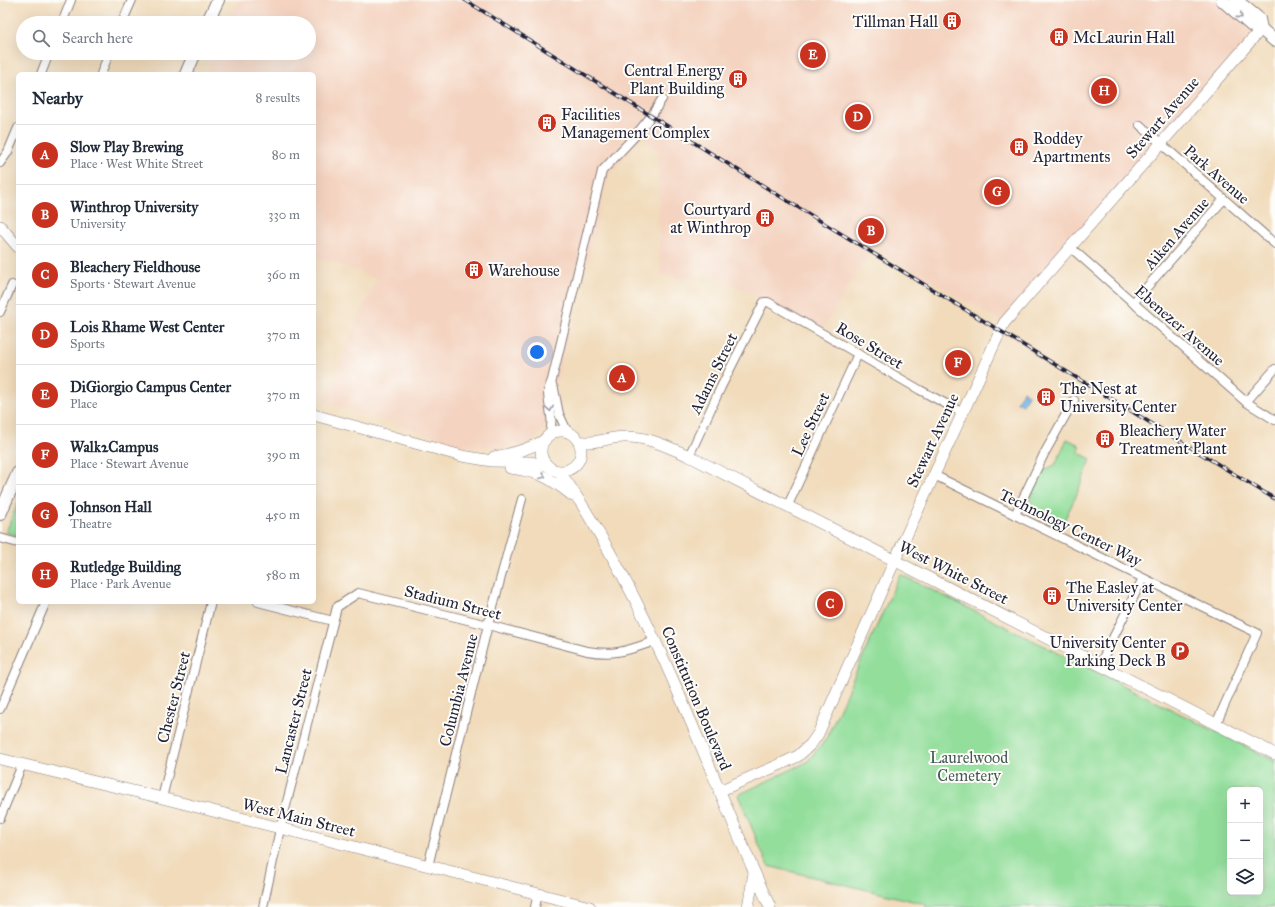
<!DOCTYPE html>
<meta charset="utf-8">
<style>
body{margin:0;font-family:"IM FELL Great Primer",serif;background:#f2f2f3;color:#1f2937}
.controls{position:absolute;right:12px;bottom:12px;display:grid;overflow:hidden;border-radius:6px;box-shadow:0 4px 16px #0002}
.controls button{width:36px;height:36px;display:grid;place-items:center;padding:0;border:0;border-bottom:1px solid #e0e1e3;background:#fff;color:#1f2937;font:20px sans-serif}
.you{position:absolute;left:537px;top:352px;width:14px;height:14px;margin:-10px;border:3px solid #fff;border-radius:50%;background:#1a73e8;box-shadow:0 0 0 6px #1a73e833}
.badge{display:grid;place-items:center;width:26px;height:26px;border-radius:50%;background:#c8321e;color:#fff;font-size:13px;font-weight:700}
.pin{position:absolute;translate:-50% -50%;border:2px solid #fff;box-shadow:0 1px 4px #0006}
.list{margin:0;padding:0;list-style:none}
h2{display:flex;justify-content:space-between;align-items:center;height:52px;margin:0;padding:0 16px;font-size:17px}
h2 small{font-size:13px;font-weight:400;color:#747a83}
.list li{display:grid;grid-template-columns:26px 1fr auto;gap:12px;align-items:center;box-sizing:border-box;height:60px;padding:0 16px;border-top:1px solid #e0e1e3}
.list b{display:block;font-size:15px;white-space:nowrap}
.list p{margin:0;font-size:13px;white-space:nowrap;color:#747a83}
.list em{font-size:13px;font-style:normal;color:#747a83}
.icon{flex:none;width:22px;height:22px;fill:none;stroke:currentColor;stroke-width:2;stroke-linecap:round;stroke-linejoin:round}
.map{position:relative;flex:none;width:1275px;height:907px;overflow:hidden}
.search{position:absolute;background:#fff;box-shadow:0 4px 16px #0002;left:16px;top:16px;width:300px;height:44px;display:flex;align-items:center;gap:10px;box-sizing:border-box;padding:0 14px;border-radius:22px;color:#747a83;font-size:15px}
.panel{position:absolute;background:#fff;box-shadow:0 4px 16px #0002;left:16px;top:72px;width:300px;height:532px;border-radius:6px}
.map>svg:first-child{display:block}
</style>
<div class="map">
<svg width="1275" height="907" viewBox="0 0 1275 907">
<rect width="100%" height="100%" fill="#fdfcf7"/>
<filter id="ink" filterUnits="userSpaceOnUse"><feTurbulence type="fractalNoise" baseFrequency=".025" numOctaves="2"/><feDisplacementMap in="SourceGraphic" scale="8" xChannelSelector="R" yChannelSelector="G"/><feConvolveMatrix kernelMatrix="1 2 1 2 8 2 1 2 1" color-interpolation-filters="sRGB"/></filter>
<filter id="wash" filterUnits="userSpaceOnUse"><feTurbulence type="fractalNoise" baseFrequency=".012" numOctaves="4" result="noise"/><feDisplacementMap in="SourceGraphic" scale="16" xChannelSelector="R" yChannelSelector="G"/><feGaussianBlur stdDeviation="0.9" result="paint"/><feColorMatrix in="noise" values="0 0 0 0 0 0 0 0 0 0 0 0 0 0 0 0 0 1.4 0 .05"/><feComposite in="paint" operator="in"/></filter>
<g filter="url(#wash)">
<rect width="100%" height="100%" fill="#f1dbbb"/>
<!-- built -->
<polygon fill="#f4d3c0" points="238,0 1232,0 1263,28 1004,323 873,247 822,331 700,267 691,279 660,275 658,151 643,135 609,176 545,428 534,439 522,445 503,448 486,447 465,446 324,402 376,278 314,256 314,74 206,74 215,53 309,53 309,23 228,23"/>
<!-- green -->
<g fill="#93de9b" stroke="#5a806b" fill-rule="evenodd">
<polygon points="1067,439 1079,445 1079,453 1091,459 1076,496 1060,529 1028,512 1033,503 1029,500 1044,470 1055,465"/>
<polygon points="18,503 18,536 6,532"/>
<path d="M 900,574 L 1275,761 L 1275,907 L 925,907 L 925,904 L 768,866 L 738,795 L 807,762 L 826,739 ZM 1230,790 L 1260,790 L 1260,892 L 1230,892 Z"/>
</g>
<!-- water -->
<polygon fill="#6db4e4" stroke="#486b90" points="1023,391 1028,394 1023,405 1017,402"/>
</g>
<g filter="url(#ink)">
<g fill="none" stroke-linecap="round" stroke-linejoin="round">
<!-- street casing -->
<g stroke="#8a7e7b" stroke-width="10">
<g id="street">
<polyline points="62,23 71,0"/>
<polyline points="122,23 132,0"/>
<polyline points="41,74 49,53"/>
<polyline points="101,74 109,53"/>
<polyline points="1140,125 1275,244"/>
<polyline points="0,163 8,152 18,128"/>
<polyline points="1070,247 1246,402 1275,420"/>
<polyline points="1133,303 1224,199"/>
<polyline points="0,312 12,285"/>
<polyline points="551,383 554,389 559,414 568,433"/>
<polyline points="1246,402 1275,369"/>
<path d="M 549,436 C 555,419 548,408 548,392 C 548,388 551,384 552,380 L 602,171 L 634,137 L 652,115 L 662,99"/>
<polyline points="689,456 721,387 764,302 768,302 920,390 963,413"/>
<polyline points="934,475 1143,578 1257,633 1216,724"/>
<polyline points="788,505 858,354"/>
<polyline points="1015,515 1044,454 1074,400"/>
<polyline points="0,538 18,543"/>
<polyline points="258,602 333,621"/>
<polyline points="1100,664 1143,578"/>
<polyline points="0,709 46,602"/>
<polyline points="162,798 211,602"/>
<polyline points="0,818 22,765"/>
<polyline points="428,866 488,625 522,499"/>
<path d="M 263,907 L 280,829 L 337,607 L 358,593 L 488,625 L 587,651 C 616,656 628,650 655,641"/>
<polyline points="535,907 538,894"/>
</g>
</g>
<!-- secondary casing -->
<g stroke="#8a7e7b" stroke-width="12">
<g id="secondary">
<polyline points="0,226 18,247"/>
<polyline points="314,415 462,456 492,461 529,462 547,465"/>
<circle cx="561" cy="451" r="20"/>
<path d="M 578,441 C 593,445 609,437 624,437 C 648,436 668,447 689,456 L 1275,754"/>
<path d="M 494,457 C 512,454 529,449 545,440"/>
<path d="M 510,468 C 540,472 549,477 573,496"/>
<path d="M 558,471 C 567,480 573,492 581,503 C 590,518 599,533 608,549 C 673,663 715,788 770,907"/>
<polyline points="0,759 162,798 590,907"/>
<polyline points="719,791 779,765 798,756 811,744 818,734 895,560 1004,323 1261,29"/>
<polyline points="748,907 754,873"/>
</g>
</g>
<!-- primary casing -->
<g stroke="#8a7e7b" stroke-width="14">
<g id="primary">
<polyline points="1222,0 1252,26 1261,29 1275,41"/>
<polyline points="1236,0 1259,19 1261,29"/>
<polyline points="207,23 218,0"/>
<polyline points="186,74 195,53"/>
<polyline points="0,514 18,473"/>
</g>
</g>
<!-- street -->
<use href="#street" stroke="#fff" stroke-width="8"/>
<!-- secondary -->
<use href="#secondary" stroke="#fff" stroke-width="11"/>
<!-- primary -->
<use href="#primary" stroke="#fff" stroke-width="12"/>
<!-- rail casing -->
<g stroke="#22223b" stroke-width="3.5">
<polyline id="rail" points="465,0 786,200 1275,499"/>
</g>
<!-- rail -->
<use href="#rail" stroke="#fdfcf7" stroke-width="2" stroke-dasharray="6" stroke-linecap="butt"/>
</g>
<!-- one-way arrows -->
<defs><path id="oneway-chevron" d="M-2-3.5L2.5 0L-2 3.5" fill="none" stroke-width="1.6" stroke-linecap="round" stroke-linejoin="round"/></defs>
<g stroke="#9c9ca7">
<use href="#oneway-chevron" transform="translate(1240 16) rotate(41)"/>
<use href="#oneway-chevron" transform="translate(550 409) rotate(80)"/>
<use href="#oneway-chevron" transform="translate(543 476) rotate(22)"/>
</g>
</g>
<!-- icons -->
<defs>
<g id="building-disc" transform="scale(1)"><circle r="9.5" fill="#c8321e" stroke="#fdfcf7"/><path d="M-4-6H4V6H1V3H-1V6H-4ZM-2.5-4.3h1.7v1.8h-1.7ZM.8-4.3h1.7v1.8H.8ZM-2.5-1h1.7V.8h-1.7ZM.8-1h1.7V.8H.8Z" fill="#fff"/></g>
<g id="parking-disc" transform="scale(1)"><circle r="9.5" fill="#c8321e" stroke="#fdfcf7"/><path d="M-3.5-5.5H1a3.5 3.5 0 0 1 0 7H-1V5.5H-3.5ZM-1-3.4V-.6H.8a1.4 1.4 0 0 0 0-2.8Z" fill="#fff"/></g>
</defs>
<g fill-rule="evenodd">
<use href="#building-disc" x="952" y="21"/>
<use href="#building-disc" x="1059" y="37"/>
<use href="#building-disc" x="738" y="79"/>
<use href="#building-disc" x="547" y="123"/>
<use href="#building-disc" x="1019" y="147"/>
<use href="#building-disc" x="765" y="218"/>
<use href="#building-disc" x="474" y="270"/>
<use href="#building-disc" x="1046" y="397"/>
<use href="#building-disc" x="1105" y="439"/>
<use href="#building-disc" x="1052" y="596"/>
<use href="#parking-disc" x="1180" y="651"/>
</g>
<g text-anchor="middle" stroke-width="4" stroke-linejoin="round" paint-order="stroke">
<!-- poi labels -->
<g font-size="16" fill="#22223b" stroke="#fdfcf7" text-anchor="start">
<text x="938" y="27" text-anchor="end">Tillman Hall</text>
<text x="1073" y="43">McLaurin Hall</text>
<text x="724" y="76" text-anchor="end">Central Energy<tspan x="724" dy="18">Plant Building</tspan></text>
<text x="561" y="120">Facilities<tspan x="561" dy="18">Management Complex</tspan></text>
<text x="1033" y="144">Roddey<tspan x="1033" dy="18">Apartments</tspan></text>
<text x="751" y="215" text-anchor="end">Courtyard<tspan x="751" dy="18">at Winthrop</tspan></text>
<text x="488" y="276">Warehouse</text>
<text x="1060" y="394">The Nest at<tspan x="1060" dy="18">University Center</tspan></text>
<text x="1119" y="436">Bleachery Water<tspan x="1119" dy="18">Treatment Plant</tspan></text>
<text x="1066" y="593">The Easley at<tspan x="1066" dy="18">University Center</tspan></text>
<text x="1166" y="648" text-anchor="end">University Center<tspan x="1166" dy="18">Parking Deck B</tspan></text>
</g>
<!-- street labels -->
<g font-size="16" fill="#22223b" stroke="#fdfcf7">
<text transform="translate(1162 117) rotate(-49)" y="6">Stewart Avenue</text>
<text transform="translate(1217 174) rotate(41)" y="6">Park Avenue</text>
<text transform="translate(1176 233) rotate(-49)" y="6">Aiken Avenue</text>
<text transform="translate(1180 325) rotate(41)" y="6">Ebenezer Avenue</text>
<text transform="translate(870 345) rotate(31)" y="6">Rose Street</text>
<text transform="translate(713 373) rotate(-64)" y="6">Adams Street</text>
<text transform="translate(810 424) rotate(-65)" y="6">Lee Street</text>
<text transform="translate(932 440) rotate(-65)" y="6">Stewart Avenue</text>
<text transform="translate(1071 527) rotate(26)" y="6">Technology Center Way</text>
<text transform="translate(954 572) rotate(27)" y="6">West White Street</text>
<text transform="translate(453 602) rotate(14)" y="6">Stadium Street</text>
<text transform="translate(458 690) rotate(-76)" y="6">Columbia Avenue</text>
<text transform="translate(173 697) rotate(-76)" y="6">Chester Street</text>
<text transform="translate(697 698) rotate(67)" y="6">Constitution Boulevard</text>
<text transform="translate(293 721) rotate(-76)" y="6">Lancaster Street</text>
<text transform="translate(299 817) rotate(14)" y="6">West Main Street</text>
</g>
<!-- park labels -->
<g font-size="16" fill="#445a58" stroke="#fdfcf7">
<text x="969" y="763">Laurelwood<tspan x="969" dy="18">Cemetery</tspan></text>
</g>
</g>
</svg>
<div class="controls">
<button>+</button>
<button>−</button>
<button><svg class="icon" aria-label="layers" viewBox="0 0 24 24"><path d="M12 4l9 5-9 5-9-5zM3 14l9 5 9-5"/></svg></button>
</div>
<div class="you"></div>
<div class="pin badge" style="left:622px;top:378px">A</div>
<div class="pin badge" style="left:871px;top:231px">B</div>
<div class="pin badge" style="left:830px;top:604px">C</div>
<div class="pin badge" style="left:858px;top:117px">D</div>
<div class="pin badge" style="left:813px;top:55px">E</div>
<div class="pin badge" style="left:958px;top:363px">F</div>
<div class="pin badge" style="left:997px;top:192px">G</div>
<div class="pin badge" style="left:1104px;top:91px">H</div>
<div class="search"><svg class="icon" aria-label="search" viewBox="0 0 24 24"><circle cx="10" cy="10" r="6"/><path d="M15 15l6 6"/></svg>Search here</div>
<section class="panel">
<h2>Nearby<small>8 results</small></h2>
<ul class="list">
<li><span class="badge">A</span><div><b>Slow Play Brewing</b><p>Place · West White Street</p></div><em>80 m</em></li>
<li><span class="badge">B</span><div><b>Winthrop University</b><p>University</p></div><em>330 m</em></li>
<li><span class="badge">C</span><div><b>Bleachery Fieldhouse</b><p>Sports · Stewart Avenue</p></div><em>360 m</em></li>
<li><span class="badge">D</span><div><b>Lois Rhame West Center</b><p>Sports</p></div><em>370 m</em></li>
<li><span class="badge">E</span><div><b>DiGiorgio Campus Center</b><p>Place</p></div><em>370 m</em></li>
<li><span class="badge">F</span><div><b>Walk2Campus</b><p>Place · Stewart Avenue</p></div><em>390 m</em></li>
<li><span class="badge">G</span><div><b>Johnson Hall</b><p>Theatre</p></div><em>450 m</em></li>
<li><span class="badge">H</span><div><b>Rutledge Building</b><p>Place · Park Avenue</p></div><em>580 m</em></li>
</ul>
</section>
</div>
